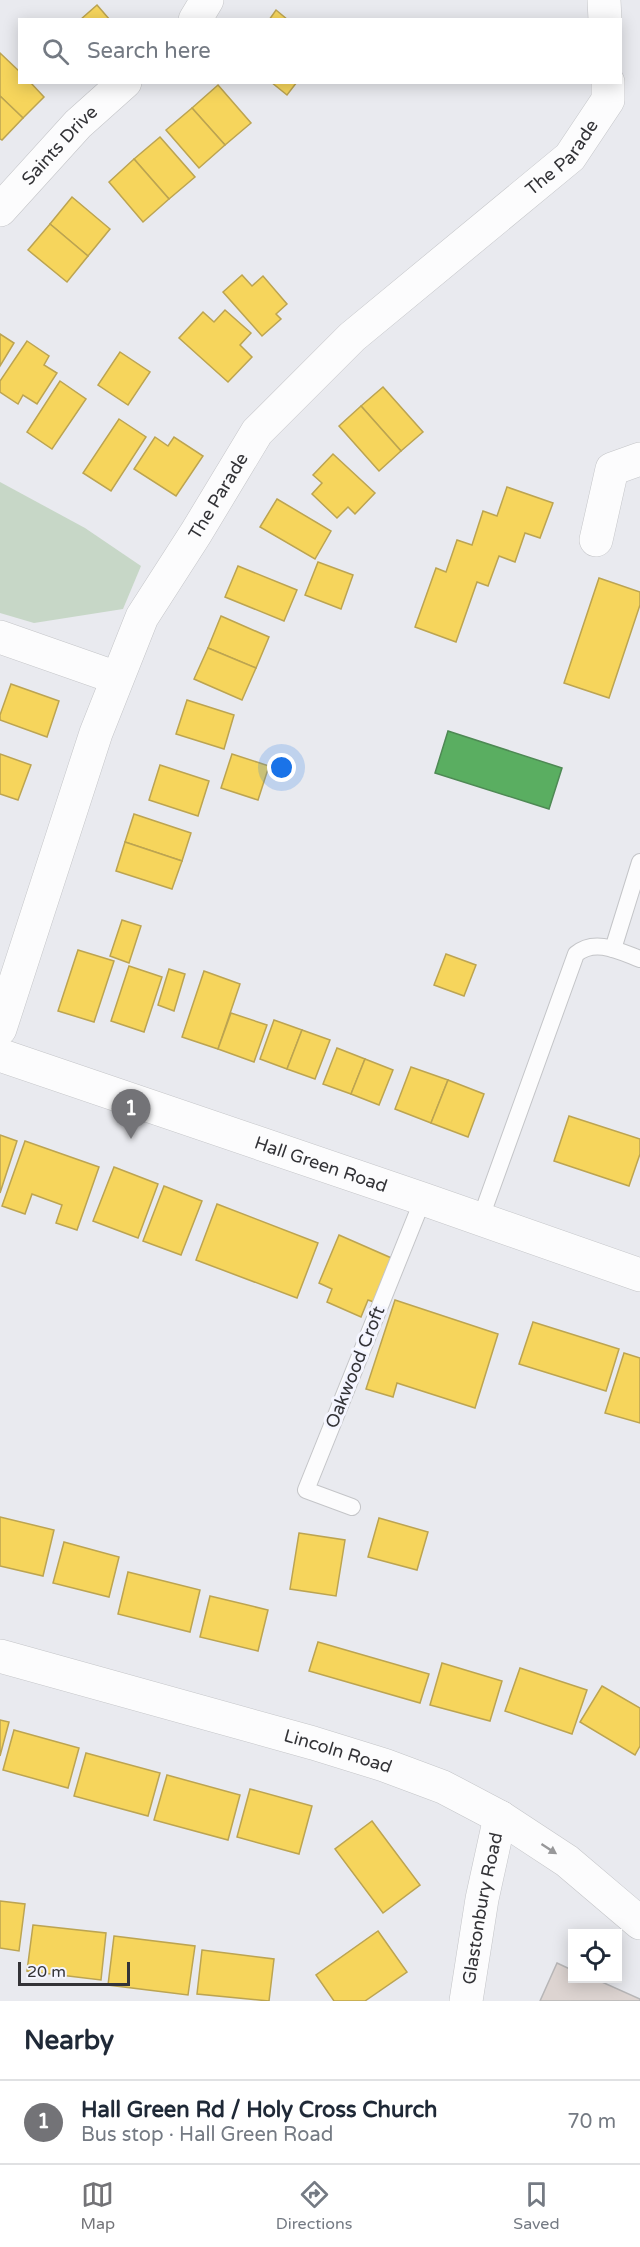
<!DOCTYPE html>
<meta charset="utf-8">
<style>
body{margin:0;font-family:"Varela Round",sans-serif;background:#f6f6f7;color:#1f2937}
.controls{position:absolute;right:18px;bottom:18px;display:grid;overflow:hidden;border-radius:0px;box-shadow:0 3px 15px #0003}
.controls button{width:54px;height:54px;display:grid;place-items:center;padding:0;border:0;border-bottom:2px solid #e0e1e3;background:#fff;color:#1f2937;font:30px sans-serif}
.scale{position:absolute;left:18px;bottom:15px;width:112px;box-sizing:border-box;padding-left:6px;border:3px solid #333337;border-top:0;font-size:16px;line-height:21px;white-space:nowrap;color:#333337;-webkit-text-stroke:4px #f4f5ff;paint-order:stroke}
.you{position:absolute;left:282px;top:768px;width:21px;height:21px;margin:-15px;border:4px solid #fff;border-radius:50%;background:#1a73e8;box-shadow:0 0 0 9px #1a73e833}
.badge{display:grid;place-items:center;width:39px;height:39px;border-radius:50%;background:#737377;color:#fff;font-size:20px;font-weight:700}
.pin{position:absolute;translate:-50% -50px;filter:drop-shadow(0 2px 3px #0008)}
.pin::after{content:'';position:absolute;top:32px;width:21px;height:18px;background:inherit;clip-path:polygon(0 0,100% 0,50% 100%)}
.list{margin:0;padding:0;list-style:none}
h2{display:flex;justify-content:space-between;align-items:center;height:78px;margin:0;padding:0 24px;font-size:26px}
h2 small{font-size:20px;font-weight:400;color:#747a83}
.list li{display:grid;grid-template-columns:39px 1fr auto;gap:18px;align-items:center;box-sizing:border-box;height:84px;padding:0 24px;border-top:2px solid #e0e1e3}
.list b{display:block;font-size:22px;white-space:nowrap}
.list p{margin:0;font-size:20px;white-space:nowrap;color:#747a83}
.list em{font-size:20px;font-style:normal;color:#747a83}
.icon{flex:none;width:33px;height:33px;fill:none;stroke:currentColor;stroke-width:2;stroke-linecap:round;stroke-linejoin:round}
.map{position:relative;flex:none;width:640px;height:2001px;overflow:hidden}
.search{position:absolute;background:#fff;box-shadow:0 3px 15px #0003;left:18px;right:18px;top:18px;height:66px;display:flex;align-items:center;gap:15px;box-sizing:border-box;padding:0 21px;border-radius:0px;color:#747a83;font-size:22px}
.sheet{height:162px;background:#fff}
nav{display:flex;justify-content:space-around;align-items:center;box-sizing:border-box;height:84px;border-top:2px solid #e0e1e3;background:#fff;font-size:16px;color:#747a83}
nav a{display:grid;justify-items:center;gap:3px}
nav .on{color:#737377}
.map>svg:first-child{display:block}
</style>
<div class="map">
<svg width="640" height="2001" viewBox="0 0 640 2001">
<rect width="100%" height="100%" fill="#e9eaef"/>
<!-- green -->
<polygon fill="#c7d7c7" points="0,482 85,528 141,566 123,609 34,623 0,613"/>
<!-- homes -->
<g fill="#f6d55c" stroke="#bca451" stroke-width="1.5">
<polygon points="97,5 110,20 80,20"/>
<polygon points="276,10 288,20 269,20"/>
<polygon points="0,53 20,72 20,82 30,82 44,97 23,118 0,96"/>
<polygon points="271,82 297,82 287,95"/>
<polygon points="218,85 251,123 225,145 192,108"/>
<polygon points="0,96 23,118 2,140 0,139"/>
<polygon points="192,108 225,145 199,168 166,130"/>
<polygon points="160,137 195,177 169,199 134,159"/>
<polygon points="134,159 169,199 143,222 109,182"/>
<polygon points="72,197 110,229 88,256 50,224"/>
<polygon points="50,224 88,256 67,282 28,250"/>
<polygon points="242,275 252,286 263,276 287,304 276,314 281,319 262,336 223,292"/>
<polygon points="225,310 251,333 240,345 252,357 228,382 179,338 203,312 214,322"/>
<polygon points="0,334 14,343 0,366"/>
<polygon points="27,341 49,356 44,365 57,373 37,404 23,395 18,404 0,392 0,381"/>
<polygon points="120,352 150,372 128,405 98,385"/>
<polygon points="60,381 86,399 52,449 27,432"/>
<polygon points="383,387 423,432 401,451 361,406"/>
<polygon points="361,406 401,451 379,471 339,426"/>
<polygon points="119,419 146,437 111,491 83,473"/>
<polygon points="155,437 168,446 174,437 203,456 176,496 134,469"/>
<polygon points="333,454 375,493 355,514 348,507 337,518 312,494 322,483 313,475"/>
<polygon points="507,487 553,503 540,538 525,533 515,562 499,556 488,586 477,582 456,642 415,627 436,568 446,572 457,540 472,545 483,511 497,516"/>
<polygon points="277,499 331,531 315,559 260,527"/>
<polygon points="318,562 353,575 341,609 305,595"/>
<polygon points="238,566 297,590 284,621 225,597"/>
<polygon points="599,578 640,592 640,605 609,698 564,683"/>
<polygon points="221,616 269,637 256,668 208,648"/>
<polygon points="208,648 256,668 242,700 194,679"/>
<polygon points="11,684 59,701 47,737 0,720 0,715"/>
<polygon points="187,700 234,715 224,749 176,734"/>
<polygon points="0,754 31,765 18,800 0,794"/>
<polygon points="232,754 269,766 258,800 221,788"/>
<polygon points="160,765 209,781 198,816 149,800"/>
<polygon points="134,814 191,833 182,861 125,842"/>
<polygon points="125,842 182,861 172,889 116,871"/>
<polygon points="122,920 141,926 129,963 110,956"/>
<polygon points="78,950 114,961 94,1022 58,1011"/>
<polygon points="446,954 476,965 464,996 434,985"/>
<polygon points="129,966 162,977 144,1032 111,1021"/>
<polygon points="169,969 185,974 174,1011 158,1005"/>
<polygon points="204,971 240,984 218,1049 182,1037"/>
<polygon points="231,1013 267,1025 254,1062 218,1049"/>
<polygon points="274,1020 302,1030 287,1069 260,1059"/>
<polygon points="302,1030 330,1040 315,1079 287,1069"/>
<polygon points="337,1048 365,1059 351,1094 323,1084"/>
<polygon points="365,1059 393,1070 379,1105 351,1094"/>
<polygon points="411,1067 448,1080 431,1123 395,1109"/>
<polygon points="448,1080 484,1094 468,1137 431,1123"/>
<polygon points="569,1116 640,1139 640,1154 629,1186 554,1161"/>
<polygon points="0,1135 17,1141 0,1193"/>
<polygon points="25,1141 99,1167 77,1230 56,1223 62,1205 32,1194 25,1214 2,1206"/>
<polygon points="114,1167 158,1184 138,1238 93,1221"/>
<polygon points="164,1186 202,1201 181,1255 143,1241"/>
<polygon points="217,1204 318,1243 297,1298 196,1260"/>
<polygon points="339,1235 396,1260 377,1303 368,1300 361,1317 327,1302 332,1289 319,1283"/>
<polygon points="395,1300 498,1334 475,1408 397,1383 393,1397 366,1389"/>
<polygon points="533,1322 619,1349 606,1391 519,1364"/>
<polygon points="624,1353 640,1358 640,1423 605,1413"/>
<polygon points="0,1517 54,1530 43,1576 0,1566"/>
<polygon points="379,1518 428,1532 417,1570 368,1557"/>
<polygon points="299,1533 345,1540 336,1596 290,1589"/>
<polygon points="64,1542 119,1557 109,1597 53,1583"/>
<polygon points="128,1572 200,1590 190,1632 118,1614"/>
<polygon points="210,1596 268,1610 258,1651 200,1637"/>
<polygon points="318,1642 429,1674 420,1703 309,1671"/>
<polygon points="442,1663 502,1681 490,1721 430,1705"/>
<polygon points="520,1668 587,1690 572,1734 505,1711"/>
<polygon points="602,1686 640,1708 640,1746 635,1755 580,1722"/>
<polygon points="0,1720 9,1722 0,1756"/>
<polygon points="14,1730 79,1748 68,1788 3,1770"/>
<polygon points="86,1753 160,1773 148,1816 74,1796"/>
<polygon points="167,1775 240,1795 228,1840 154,1820"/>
<polygon points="250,1789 312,1806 299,1854 237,1837"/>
<polygon points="372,1821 420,1885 383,1913 335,1849"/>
<polygon points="0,1901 25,1904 19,1951 0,1948"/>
<polygon points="33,1925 106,1933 101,1980 27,1971"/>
<polygon points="378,1931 407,1972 365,2001 334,2001 316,1975"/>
<polygon points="114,1936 195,1946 188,1995 108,1985"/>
<polygon points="202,1950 274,1959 269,2001 197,1994"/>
</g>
<!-- public -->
<polygon fill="#5aae61" stroke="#4e8954" stroke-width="1.5" points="448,731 562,768 549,809 435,773"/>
<!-- building -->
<polygon fill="#ddd4d1" stroke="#b7b6b7" stroke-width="1.5" points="557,1963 572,1970 572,1978 593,1978 640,1999 640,2001 540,2001"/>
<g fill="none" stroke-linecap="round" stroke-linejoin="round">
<!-- service casing -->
<g stroke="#c4c5c8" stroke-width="18">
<g id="service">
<polyline points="613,949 640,862"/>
<path d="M 480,1220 L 576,954 C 595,938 619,951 640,959"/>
<polyline points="352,1507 306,1490 423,1199"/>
</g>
</g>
<!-- minor casing -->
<g stroke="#c4c5c8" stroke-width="34">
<g id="minor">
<polyline points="604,0 605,20"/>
<polyline points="195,20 207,0"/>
<path id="s1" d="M 0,210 L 78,124 L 125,82"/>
<polyline points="596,540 612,469 640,459"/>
<polyline points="0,637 117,678"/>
<path id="s2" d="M 0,1029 L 96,733 L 142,617 L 196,533 L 257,432 L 352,337 L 570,157 L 608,100 L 608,82"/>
<path id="s3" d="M 0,1656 L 313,1743 L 384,1765 L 443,1787 L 500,1817 L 567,1861 L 640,1923"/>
<path id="s4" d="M 466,2001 L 482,1899 L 500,1817"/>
</g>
</g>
<!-- tertiary casing -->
<g stroke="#c4c5c8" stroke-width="34">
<g id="tertiary">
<path id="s5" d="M 0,1055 L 423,1199 L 640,1275"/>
</g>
</g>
<!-- service -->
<use href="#service" stroke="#fcfcfd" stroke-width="16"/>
<!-- minor -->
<use href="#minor" stroke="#fcfcfd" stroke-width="33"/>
<!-- tertiary -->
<use href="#tertiary" stroke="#fcfcfd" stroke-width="33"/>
</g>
<!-- one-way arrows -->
<defs><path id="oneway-solid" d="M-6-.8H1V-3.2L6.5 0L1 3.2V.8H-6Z" transform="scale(1.5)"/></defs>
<use fill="#98989a" href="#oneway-solid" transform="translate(549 1849) rotate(33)"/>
<g text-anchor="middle" stroke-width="6" stroke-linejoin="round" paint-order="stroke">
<!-- street labels -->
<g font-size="18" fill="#333337" stroke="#f4f5ff">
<text dy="6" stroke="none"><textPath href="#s1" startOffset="88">Saints Drive</textPath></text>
<text dy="6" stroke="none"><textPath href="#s2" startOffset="1065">The Parade</textPath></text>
<text dy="6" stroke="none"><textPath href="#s2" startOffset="579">The Parade</textPath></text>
<text dy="6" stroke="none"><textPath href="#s5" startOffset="339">Hall Green Road</textPath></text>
<text transform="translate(355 1367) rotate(-68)" y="6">Oakwood Croft</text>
<text dy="6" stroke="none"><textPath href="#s3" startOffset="351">Lincoln Road</textPath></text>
<text dy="6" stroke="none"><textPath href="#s4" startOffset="94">Glastonbury Road</textPath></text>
</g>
</g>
</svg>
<div class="controls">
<button><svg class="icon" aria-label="locate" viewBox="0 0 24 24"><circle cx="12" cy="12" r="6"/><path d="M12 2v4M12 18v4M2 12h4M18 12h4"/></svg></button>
</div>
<div class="scale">20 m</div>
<div class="you"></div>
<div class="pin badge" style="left:131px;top:1139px">1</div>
<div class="search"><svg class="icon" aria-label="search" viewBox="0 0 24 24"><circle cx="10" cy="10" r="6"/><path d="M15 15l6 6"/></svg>Search here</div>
</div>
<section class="sheet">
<h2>Nearby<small></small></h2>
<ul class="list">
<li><span class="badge">1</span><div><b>Hall Green Rd / Holy Cross Church</b><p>Bus stop · Hall Green Road</p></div><em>70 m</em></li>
</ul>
</section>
<nav>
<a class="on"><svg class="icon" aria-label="map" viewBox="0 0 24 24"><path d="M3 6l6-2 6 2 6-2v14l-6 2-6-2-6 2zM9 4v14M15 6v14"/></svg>Map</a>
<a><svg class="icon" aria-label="directions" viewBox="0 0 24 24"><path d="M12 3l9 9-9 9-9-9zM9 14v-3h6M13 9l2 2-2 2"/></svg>Directions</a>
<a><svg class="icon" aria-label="saved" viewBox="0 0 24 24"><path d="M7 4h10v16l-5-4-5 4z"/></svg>Saved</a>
</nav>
